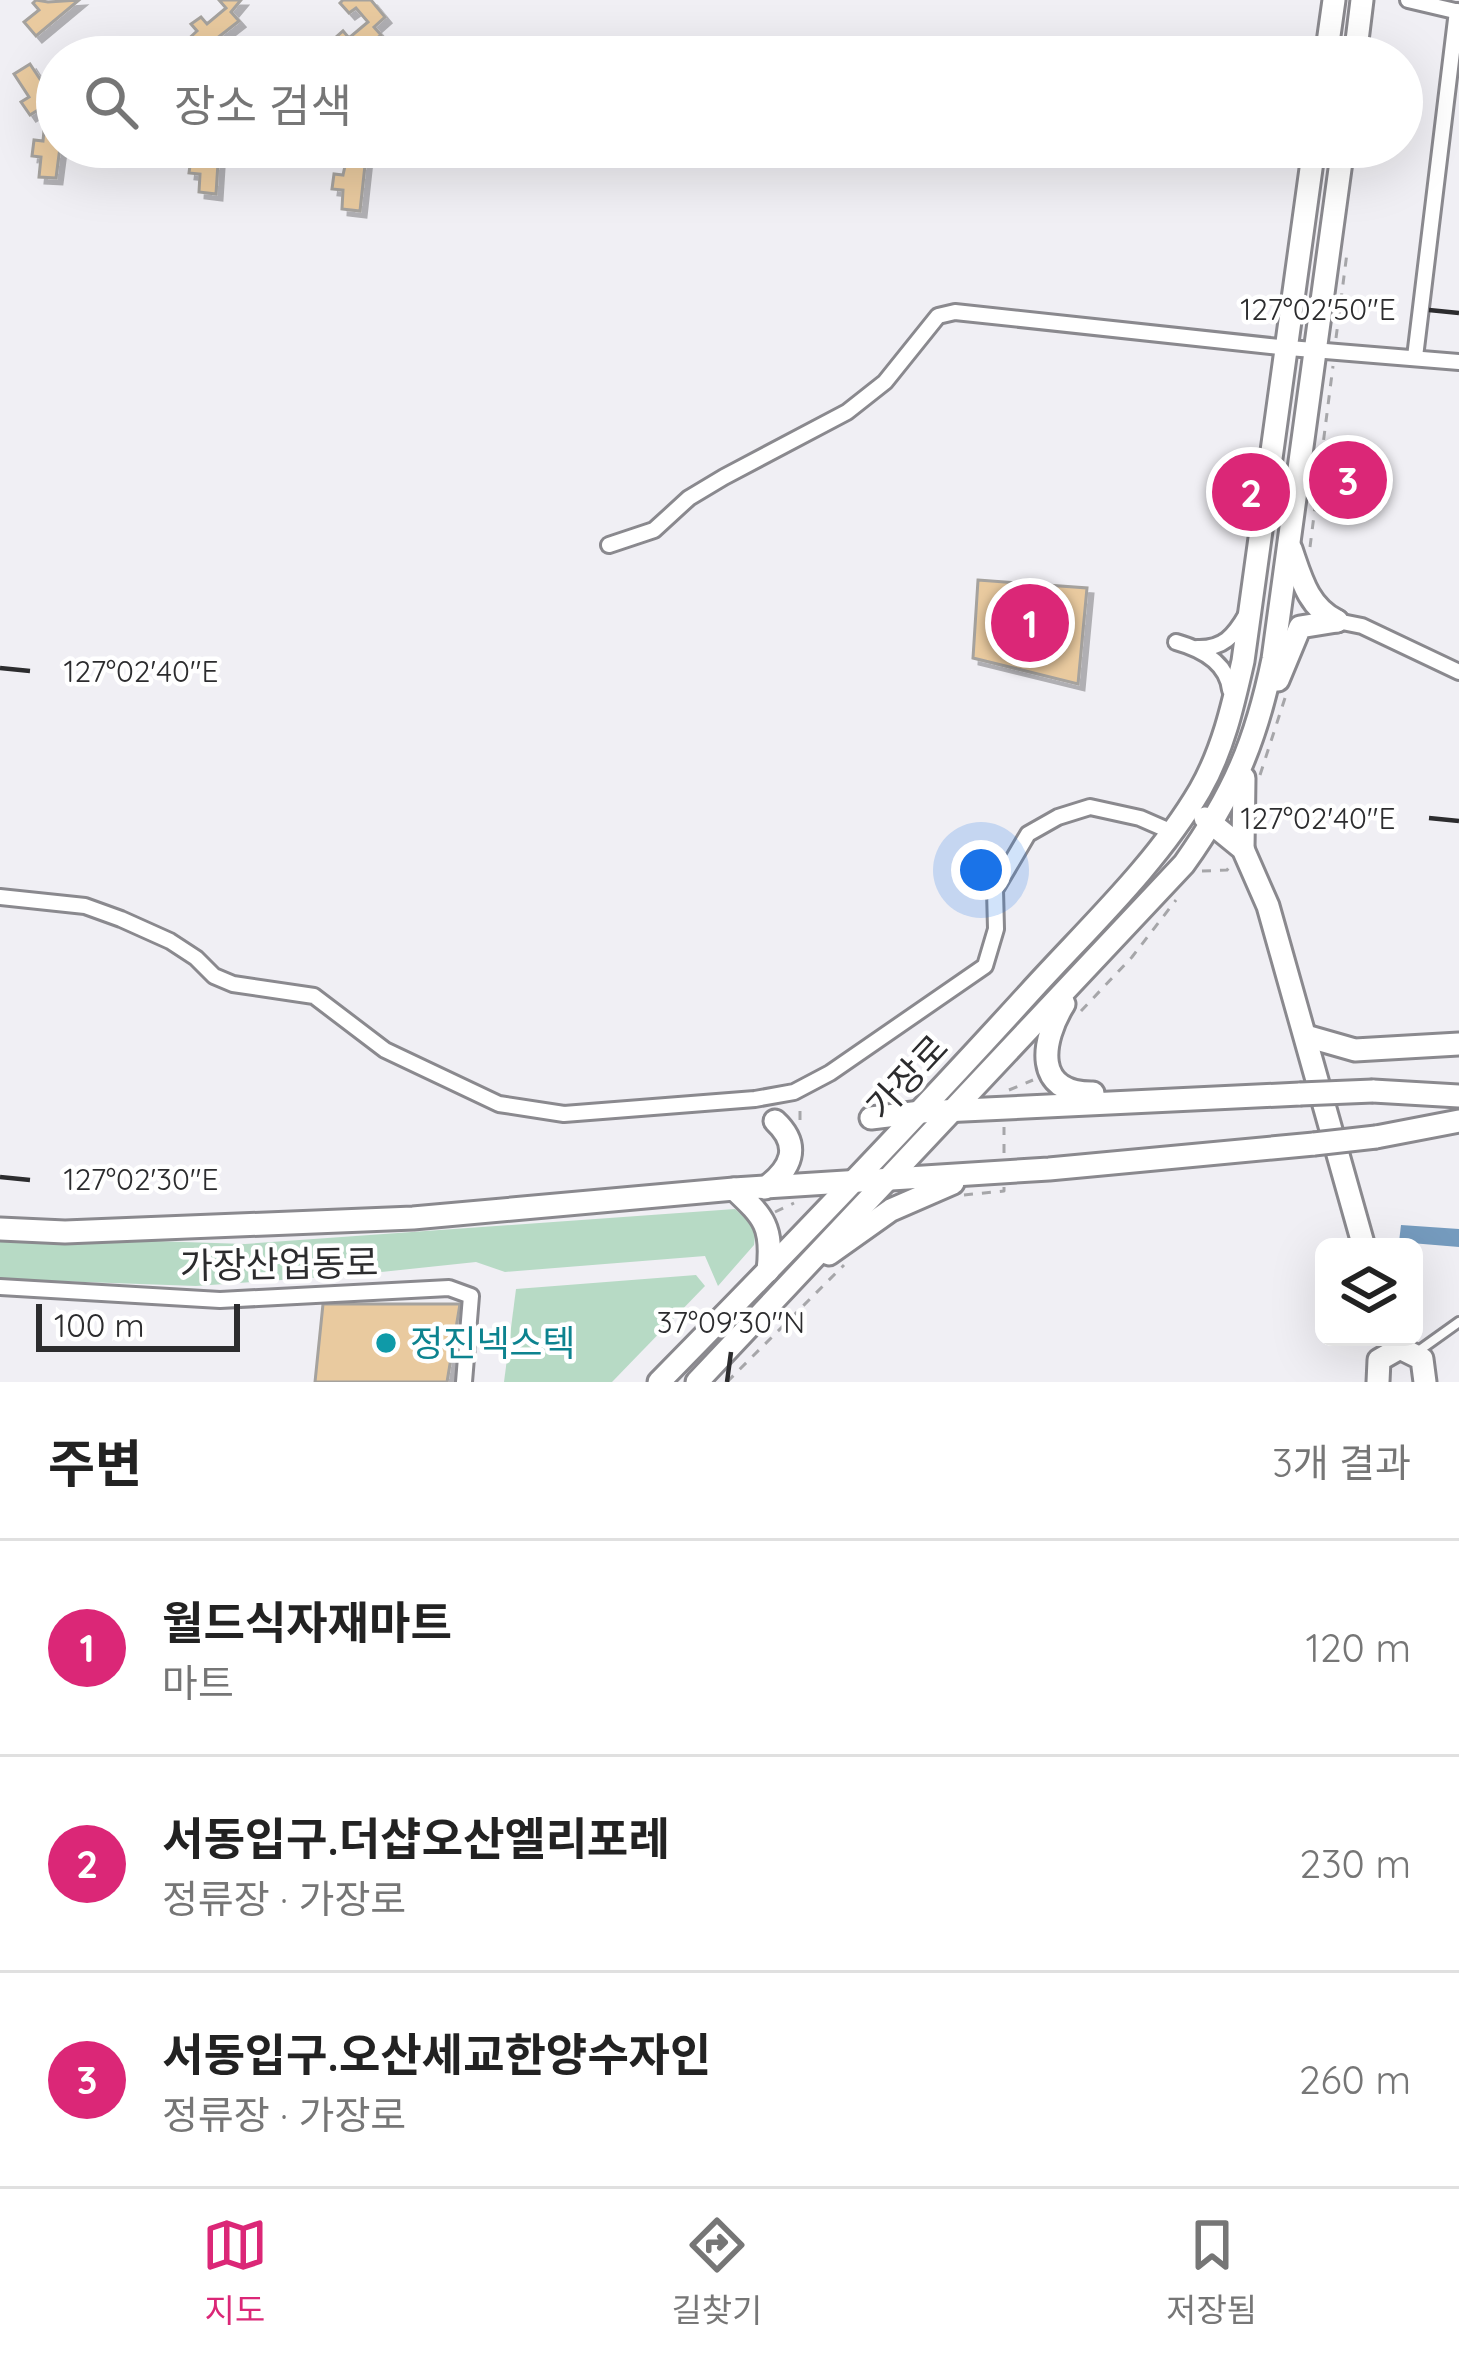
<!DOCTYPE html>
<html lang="ko">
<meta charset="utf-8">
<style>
body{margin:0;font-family:Quicksand,"Noto Sans KR",sans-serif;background:#f6f6f6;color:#222}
.controls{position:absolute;right:36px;bottom:36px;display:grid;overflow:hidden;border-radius:18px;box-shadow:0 12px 48px #0002}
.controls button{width:108px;height:108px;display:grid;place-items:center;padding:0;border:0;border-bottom:3px solid #e0e0e0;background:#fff;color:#222;font:60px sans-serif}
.scale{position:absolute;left:36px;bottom:30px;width:204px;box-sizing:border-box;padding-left:12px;border:6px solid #2c2c2e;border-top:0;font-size:33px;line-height:42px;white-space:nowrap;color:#2c2c2e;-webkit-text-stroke:9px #fff;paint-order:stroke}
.you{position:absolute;left:981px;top:870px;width:42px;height:42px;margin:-30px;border:9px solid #fff;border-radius:50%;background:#1a73e8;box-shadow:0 0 0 18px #1a73e833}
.badge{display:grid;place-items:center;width:78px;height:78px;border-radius:50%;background:#db2777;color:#fff;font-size:39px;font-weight:700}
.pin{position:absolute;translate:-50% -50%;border:6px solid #fff;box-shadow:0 3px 12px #0006}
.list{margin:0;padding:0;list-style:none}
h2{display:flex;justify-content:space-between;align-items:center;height:156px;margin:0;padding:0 48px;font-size:51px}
h2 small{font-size:39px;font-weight:400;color:#767676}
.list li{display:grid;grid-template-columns:78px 1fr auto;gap:36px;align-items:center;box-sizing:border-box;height:216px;padding:0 48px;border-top:3px solid #e0e0e0}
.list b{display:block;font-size:45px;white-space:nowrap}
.list p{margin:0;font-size:39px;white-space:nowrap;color:#767676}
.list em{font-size:39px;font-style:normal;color:#767676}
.icon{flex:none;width:66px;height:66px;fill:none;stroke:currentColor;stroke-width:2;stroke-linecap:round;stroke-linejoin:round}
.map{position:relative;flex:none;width:1459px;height:1382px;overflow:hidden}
.search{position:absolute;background:#fff;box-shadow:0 12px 48px #0002;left:36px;right:36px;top:36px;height:132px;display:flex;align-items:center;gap:30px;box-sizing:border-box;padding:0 42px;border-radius:66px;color:#767676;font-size:45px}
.sheet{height:804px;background:#fff}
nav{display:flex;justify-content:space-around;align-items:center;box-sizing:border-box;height:168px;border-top:3px solid #e0e0e0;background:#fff;font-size:33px;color:#767676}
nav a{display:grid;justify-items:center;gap:6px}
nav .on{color:#db2777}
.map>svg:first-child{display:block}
</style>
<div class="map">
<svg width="1459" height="1382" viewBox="0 0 1459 1382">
<defs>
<filter id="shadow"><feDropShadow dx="6" dy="6" stdDeviation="0" flood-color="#0004"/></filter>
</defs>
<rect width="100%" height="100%" fill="#f0eff4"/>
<!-- green -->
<g fill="#b7dac5">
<polygon points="735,1209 756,1228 754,1245 718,1286 705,1256 505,1272 476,1262 353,1275 196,1286 0,1279 0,1236 245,1244"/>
<polygon points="696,1275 705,1286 612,1382 504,1382 516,1289"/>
</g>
<!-- water -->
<polygon fill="#759bbe" points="1401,1225 1459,1229 1459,1247 1399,1242"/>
<!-- building -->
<g fill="#e9ca9f" stroke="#a5a29e" stroke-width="3" filter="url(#shadow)">
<polygon points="36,0 48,2 79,0 36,36 24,22 39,10 33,3"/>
<polygon points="219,0 241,0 231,12 239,21 193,57 183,44 197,31 191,24 201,17 207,24 226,8"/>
<polygon points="343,0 371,0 385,17 374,27 381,35 355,57 327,57 340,46 334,39 343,31 349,38 368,22 356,8 349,13 340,3"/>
<polygon points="30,64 57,105 60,147 56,178 39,177 41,157 32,156 34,140 43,141 45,120 38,110 30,115 21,102 29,97 14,74"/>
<polygon points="201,147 219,147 216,194 199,192 200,174 189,173 191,158 200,159"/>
<polygon points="351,147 374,147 366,156 360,211 342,209 343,190 332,189 334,174 343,175 347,157 353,150"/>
<polygon points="978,580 1087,588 1078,684 973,658"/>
<polygon points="323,1304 460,1304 447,1382 315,1382"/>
</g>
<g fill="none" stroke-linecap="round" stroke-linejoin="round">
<!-- lane casing -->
<g stroke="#8a898e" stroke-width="14">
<polyline id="lane" points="1417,1352 1459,1322"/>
</g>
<!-- street casing -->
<g stroke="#8a898e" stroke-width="20">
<g id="street">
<polyline points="1408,0 1459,12"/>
<polyline points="1415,357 1457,11"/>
<polyline points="609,545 654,530 689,498 724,477 847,412 885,382 938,316 955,312 1289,348 1459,362"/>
<polyline points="1337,621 1362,626 1459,672"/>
<path d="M 1176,642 C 1201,649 1227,662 1230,690"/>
<path d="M 1197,648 C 1223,649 1234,636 1246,615"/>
<polyline points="0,897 85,906 121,919 170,941 196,958 214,976 233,984 314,996 385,1050 499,1104 564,1114 755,1099 794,1092 830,1073 985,966 996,929 995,890 1028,834 1058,817 1090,807 1140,818 1172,832"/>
<polyline points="0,1287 220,1300 449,1288 471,1296 464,1382"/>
</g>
</g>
<!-- secondary casing -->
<g stroke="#8a898e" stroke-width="27">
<g id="secondary">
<polyline points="1326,57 1334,0"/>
<polyline points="1355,57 1362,0"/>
<path d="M 1291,549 C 1301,578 1308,607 1337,621"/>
<polyline points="1278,680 1300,627 1337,621"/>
<polyline points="1205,818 1243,849 1268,906 1364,1247"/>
<polyline points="1243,849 1244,778"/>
<path d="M 1064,1004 C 1041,1041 1033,1094 1093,1093"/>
<polyline points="1306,1036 1355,1050 1459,1044"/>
<polyline points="1373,1091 1459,1096"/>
<polyline points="871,1118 921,1112 1300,1094"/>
<polyline points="1376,1137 1459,1121"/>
<path d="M 765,1188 C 791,1169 802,1146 775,1121"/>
<path d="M 734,1189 C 765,1218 773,1227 768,1271"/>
<polyline points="0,1229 65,1232 413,1218 734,1189 1049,1169 1314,1144"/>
<polyline points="829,1254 891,1210 953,1183"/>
<path d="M 659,1382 C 785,1254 909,1125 1030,992 C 1088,928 1156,865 1200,790 C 1223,750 1233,705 1243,661 L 1314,147"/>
<path d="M 697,1382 L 1184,864 C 1233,795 1256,742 1273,659 L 1343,147"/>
<polyline points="1378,1382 1379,1360 1400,1348 1422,1359 1425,1382"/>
</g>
</g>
<!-- path -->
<g stroke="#a6a6a9" stroke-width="3" stroke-dasharray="9 9" stroke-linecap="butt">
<polyline points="1336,338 1347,253"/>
<polyline points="1310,547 1333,366"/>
<polyline points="1260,775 1285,698"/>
<polyline points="1202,871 1227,870 1231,865"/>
<polyline points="1081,1011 1132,957 1176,900"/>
<polyline points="1009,1090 1033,1080"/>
<polyline points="800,1111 800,1125"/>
<polyline points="1004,1153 1004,1127"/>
<polyline points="964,1195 1004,1191 1004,1187"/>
<polyline points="775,1212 794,1203"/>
<polyline points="727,1382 844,1265"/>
</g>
<!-- lane -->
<use href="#lane" stroke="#fff" stroke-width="8"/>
<!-- street -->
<use href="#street" stroke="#fff" stroke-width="14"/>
<!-- secondary -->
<use href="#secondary" stroke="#fff" stroke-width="21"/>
<!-- secondary-bridge casing -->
<g stroke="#8a898e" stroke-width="27" stroke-linecap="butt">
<g id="secondary-bridge">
<polyline points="1300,1094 1373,1091"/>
<polyline points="1314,1144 1376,1137"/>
</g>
</g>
<!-- secondary-bridge -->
<use href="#secondary-bridge" stroke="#fff" stroke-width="21"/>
</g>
<!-- ticks -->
<path fill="none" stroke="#2c2c2e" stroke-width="4.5" d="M 1429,310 L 1459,313M 0,668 L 30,671M 1429,818 L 1459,821M 0,1177 L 30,1180M 727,1382 L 731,1352"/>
<!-- markers -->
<circle fill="#0f9aa8" stroke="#fff" stroke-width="4.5" cx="386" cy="1343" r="12"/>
<g text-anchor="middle" stroke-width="9" stroke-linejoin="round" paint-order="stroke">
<!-- street labels -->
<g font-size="36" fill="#2c2c2e" stroke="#fff">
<text transform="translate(907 1077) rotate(-47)" y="13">가장로</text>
<text transform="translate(279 1264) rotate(-1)" y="13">가장산업동로</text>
</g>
<!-- culture labels -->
<g font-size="36" fill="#0d838f" stroke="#fff" text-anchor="start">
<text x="410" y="1356">정진넥스텍</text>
</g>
</g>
<g font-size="30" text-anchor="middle" fill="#2c2c2e" stroke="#fff" stroke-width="9" stroke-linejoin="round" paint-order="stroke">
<text x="1318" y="320">127°02'50"E</text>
<text x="141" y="682">127°02'40"E</text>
<text x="1318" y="829">127°02'40"E</text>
<text x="141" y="1190">127°02'30"E</text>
<text x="731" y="1333">37°09'30"N</text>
</g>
</svg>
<div class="controls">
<button><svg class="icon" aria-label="layers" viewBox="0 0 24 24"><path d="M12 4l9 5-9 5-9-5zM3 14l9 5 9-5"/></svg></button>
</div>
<div class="scale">100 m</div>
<div class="you"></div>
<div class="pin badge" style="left:1030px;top:623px">1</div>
<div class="pin badge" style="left:1251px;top:492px">2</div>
<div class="pin badge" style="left:1348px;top:480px">3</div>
<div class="search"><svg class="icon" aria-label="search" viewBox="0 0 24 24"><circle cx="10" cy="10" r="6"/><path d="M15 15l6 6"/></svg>장소 검색</div>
</div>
<section class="sheet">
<h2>주변<small>3개 결과</small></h2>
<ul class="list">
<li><span class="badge">1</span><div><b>월드식자재마트</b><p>마트</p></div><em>120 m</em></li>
<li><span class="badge">2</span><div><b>서동입구.더샵오산엘리포레</b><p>정류장 · 가장로</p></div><em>230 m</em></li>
<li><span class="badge">3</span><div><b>서동입구.오산세교한양수자인</b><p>정류장 · 가장로</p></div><em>260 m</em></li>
</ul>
</section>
<nav>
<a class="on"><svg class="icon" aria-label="map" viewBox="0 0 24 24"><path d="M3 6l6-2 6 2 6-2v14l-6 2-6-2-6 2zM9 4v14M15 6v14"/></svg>지도</a>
<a><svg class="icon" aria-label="directions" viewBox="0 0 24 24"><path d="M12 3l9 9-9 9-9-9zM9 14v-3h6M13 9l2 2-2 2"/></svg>길찾기</a>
<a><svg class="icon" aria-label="saved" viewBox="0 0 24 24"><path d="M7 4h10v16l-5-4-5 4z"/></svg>저장됨</a>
</nav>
